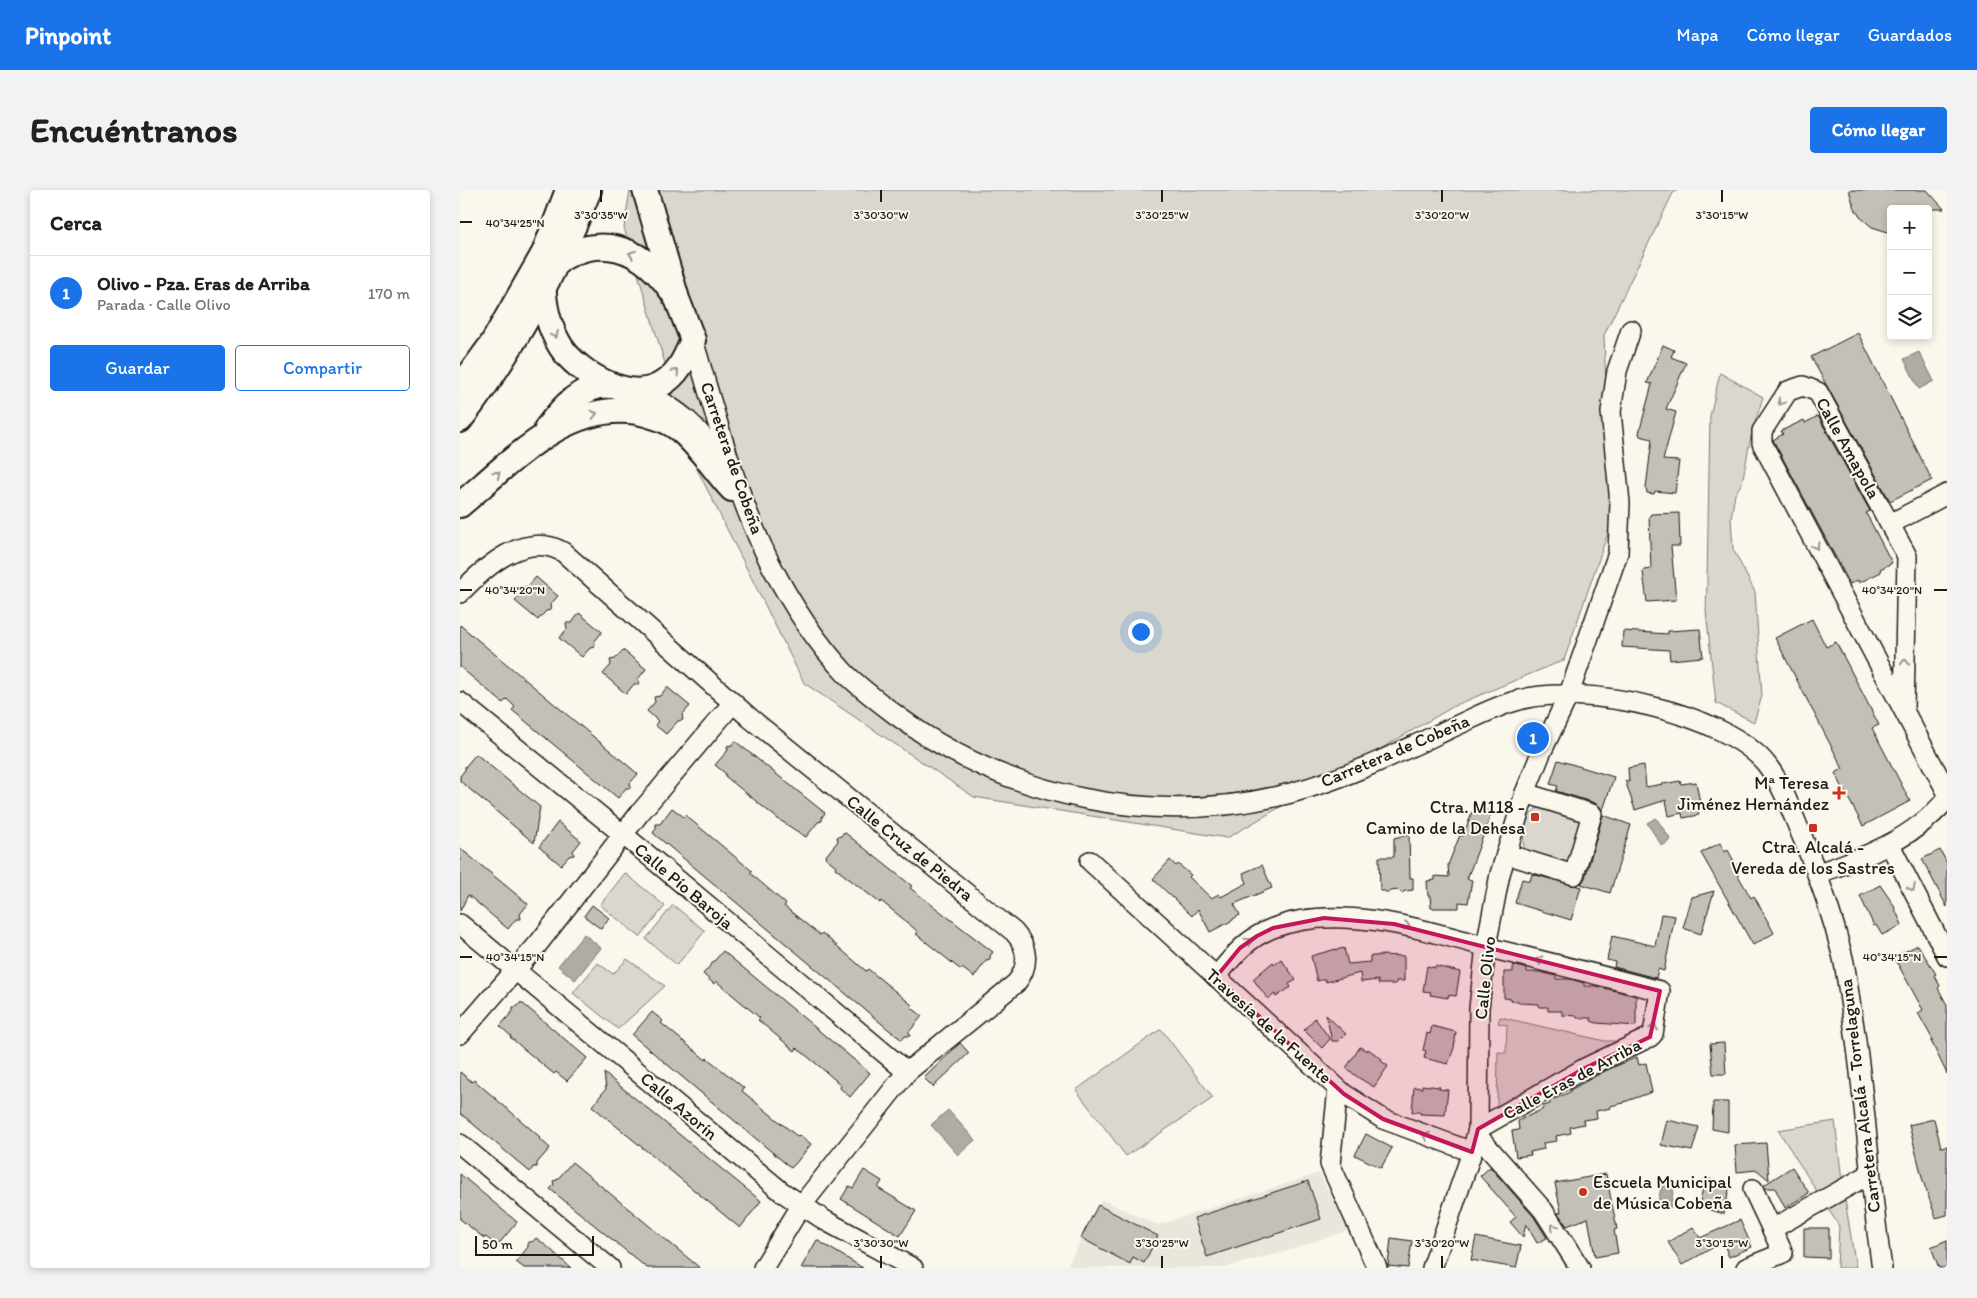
<!DOCTYPE html>
<html lang="es">
<meta charset="utf-8">
<style>
body{margin:0;font-family:Itim,sans-serif;background:#f2f2f2;color:#202124}
.controls{position:absolute;right:15px;top:15px;display:grid;overflow:hidden;border-radius:5px;box-shadow:0 2px 8px #0003}
.controls button{width:45px;height:45px;display:grid;place-items:center;padding:0;border:0;border-bottom:1px solid #e0e0e0;background:#fff;color:#202124;font:25px sans-serif}
.scale{position:absolute;left:15px;bottom:12px;width:119px;box-sizing:border-box;padding-left:5px;border:2px solid #1c1c1c;border-top:0;font-size:14px;line-height:18px;white-space:nowrap;color:#1c1c1c;-webkit-text-stroke:4px #fbf7ec;paint-order:stroke}
.you{position:absolute;left:680px;top:441px;width:18px;height:18px;margin:-12px;border:4px solid #fff;border-radius:50%;background:#1a73e8;box-shadow:0 0 0 8px #1a73e833}
.badge{display:grid;place-items:center;width:32px;height:32px;border-radius:50%;background:#1a73e8;color:#fff;font-size:16px;font-weight:700}
.pin{position:absolute;translate:-50% -50%;border:2px solid #fff;box-shadow:0 1px 5px #0006}
.list{margin:0;padding:0;list-style:none}
h2{display:flex;justify-content:space-between;align-items:center;height:65px;margin:0;padding:0 20px;font-size:21px}
h2 small{font-size:16px;font-weight:400;color:#757577}
.list li{display:grid;grid-template-columns:32px 1fr auto;gap:15px;align-items:center;box-sizing:border-box;height:75px;padding:0 20px;border-top:1px solid #e0e0e0}
.list b{display:block;font-size:19px;white-space:nowrap}
.list p{margin:0;font-size:16px;white-space:nowrap;color:#757577}
.list em{font-size:16px;font-style:normal;color:#757577}
.actions{display:flex;gap:10px;padding:15px 20px}
.actions a{flex:1;padding:11px 0;border:1px solid #1a73e8;border-radius:5px;text-align:center;font-size:18px;color:#1a73e8}
.actions .main{background:#1a73e8;color:#fff}
.icon{flex:none;width:28px;height:28px;fill:none;stroke:currentColor;stroke-width:2;stroke-linecap:round;stroke-linejoin:round}
.map{position:relative;flex:none;width:1487px;height:1078px;overflow:hidden;border-radius:5px}
header{display:flex;align-items:center;gap:30px;box-sizing:border-box;height:70px;padding:0 25px;background:#1a73e8;color:#fff}
header strong{font-size:24px}
nav{display:flex;gap:28px;margin-inline-start:auto;font-size:18px}
.intro{display:flex;align-items:center;justify-content:space-between;box-sizing:border-box;height:120px;padding:0 30px}
h1{margin:0;font-size:35px}
.button{padding:12px 22px;border-radius:5px;background:#1a73e8;color:#fff;font-size:18px;font-weight:700}
main{display:flex;gap:30px;padding:0 30px}
aside{flex:1;background:#fff;border-radius:5px;box-shadow:0 2px 8px #0003}
.map>svg:first-child{display:block}
</style>
<header>
<strong>Pinpoint</strong>
<nav><a>Mapa</a><a>Cómo llegar</a><a>Guardados</a></nav>
</header>
<div class="intro"><h1>Encuéntranos</h1><a class="button">Cómo llegar</a></div>
<main>
<aside>
<h2>Cerca<small></small></h2>
<ul class="list">
<li><span class="badge">1</span><div><b>Olivo - Pza. Eras de Arriba</b><p>Parada · Calle Olivo</p></div><em>170 m</em></li>
</ul>
<div class="actions"><a class="main">Guardar</a><a>Compartir</a></div>
</aside>
<div class="map">
<svg width="1487" height="1078" viewBox="0 0 1487 1078">
<rect width="100%" height="100%" fill="#fbf7ec"/>
<filter id="ink" filterUnits="userSpaceOnUse"><feTurbulence type="fractalNoise" baseFrequency=".02" numOctaves="2"/><feDisplacementMap in="SourceGraphic" scale="10" xChannelSelector="R" yChannelSelector="G"/><feConvolveMatrix kernelMatrix="1 2 1 2 8 2 1 2 1" color-interpolation-filters="sRGB"/></filter>
<g filter="url(#ink)">
<!-- built -->
<polygon fill="#eae6dc" points="859,983 889,1040 824,1062 763,1078 606,1078 642,1010 698,1035"/>
<!-- green -->
<g fill="#dad7ce" stroke="#7b7a75">
<polygon points="170,0 1218,0 1213,3 1144,145 1151,334 1104,470 996,515 767,648 514,607 344,493 237,279 164,38"/>
<polygon points="1260,183 1303,207 1291,246 1282,293 1275,304 1271,328 1273,359 1295,402 1302,506 1294,532 1256,513 1246,421 1247,392 1250,226"/>
<path d="M 1078,618 L 1118,629 L 1121,635 L 1109,673 L 1106,674 L 1065,660 C 1060,649 1067,622 1078,618 Z"/>
<polygon points="165,683 205,716 180,747 140,715"/>
<polygon points="213,715 245,741 217,775 186,749"/>
<polygon points="167,769 205,796 158,839 113,803 138,773 153,784"/>
<polygon points="1040,827 1145,851 1159,851 1160,853 1037,919 1038,862 1046,863 1047,835 1038,833"/>
<polygon points="701,839 753,908 666,966 616,900"/>
<polygon points="1375,931 1382,991 1396,1078 1377,1078 1379,1036 1318,940"/>
</g>
<!-- water -->
<g fill="#afaca5" stroke="#74726e">
<polygon points="1459,162 1474,191 1459,199 1444,169"/>
<polygon points="1196,628 1211,650 1202,656 1187,633"/>
<polygon points="124,744 141,758 115,790 98,776"/>
<polygon points="488,920 515,950 498,965 471,935"/>
<polygon points="1203,990 1215,992 1210,1018 1197,1016"/>
</g>
<!-- building -->
<g fill="#c3c0b8" stroke="#1c1c1c">
<polygon points="1389,0 1467,0 1484,19 1431,19 1431,43 1412,37 1400,27 1394,17"/>
<polygon points="1398,143 1472,290 1430,311 1351,167"/>
<polygon points="1203,155 1214,160 1211,167 1226,173 1206,219 1216,222 1203,270 1219,271 1215,303 1195,301 1194,304 1187,303 1186,298 1192,249 1180,246 1179,243 1192,194 1187,193"/>
<polygon points="1358,226 1410,321 1406,323 1432,373 1420,379 1421,382 1399,393 1398,390 1390,394 1313,250 1323,244 1321,241 1344,230 1345,233"/>
<polygon points="1219,323 1220,356 1211,356 1216,410 1187,412 1183,382 1184,380 1191,379 1189,327 1191,324"/>
<polygon points="76,387 98,406 90,415 91,420 86,421 78,430 55,411 63,402 62,397 68,396"/>
<polygon points="119,423 142,442 134,452 135,457 130,458 122,467 99,448 107,439 106,433 112,433"/>
<polygon points="1352,429 1366,457 1376,452 1419,535 1412,538 1450,611 1403,636 1375,583 1383,579 1315,448"/>
<polygon points="0,435 178,584 170,593 171,598 166,598 158,608 52,520 55,517 47,509 43,513 0,477"/>
<polygon points="1240,439 1243,467 1210,470 1209,460 1162,457 1163,441 1208,444 1208,441"/>
<polygon points="163,460 186,479 178,489 179,494 174,494 166,504 143,484 151,475 150,470 155,469"/>
<polygon points="207,497 230,516 222,525 223,530 218,531 206,544 195,535 198,531 187,521 195,512 194,507 200,506"/>
<polygon points="275,551 365,623 362,627 362,631 358,632 346,647 318,629 265,586 266,584 255,575 268,560 267,556 272,555"/>
<polygon points="16,564 80,617 74,653 0,591 0,586 5,580 5,577"/>
<polygon points="1098,570 1154,587 1143,620 1135,613 1096,601 1098,596 1090,594"/>
<polygon points="1184,575 1186,597 1220,591 1221,594 1236,592 1240,613 1237,613 1239,625 1223,628 1222,623 1209,626 1206,610 1175,620 1165,590 1169,592 1168,578"/>
<polygon points="212,618 224,627 225,625 292,681 290,683 326,714 324,716 346,734 360,745 362,743 406,781 408,779 452,815 451,817 462,826 449,842 450,846 445,846 442,850 428,839 193,643 196,638 196,634 200,634"/>
<polygon points="1019,618 1032,622 1007,689 1012,690 1008,713 999,712 999,718 971,718 970,706 968,706 967,691 975,690 975,686 989,687 988,675 1000,645 1003,646 1012,622 1017,624"/>
<polygon points="1143,625 1171,635 1150,703 1121,694 1125,688"/>
<polygon points="98,632 121,651 113,661 114,665 109,666 101,675 79,657"/>
<polygon points="384,642 452,696 450,698 533,762 530,766 530,770 526,771 514,787 502,778 501,780 456,744 458,742 447,732 421,711 420,713 375,678 376,676 365,667 378,651 377,647 381,646"/>
<polygon points="949,644 950,688 953,688 953,700 945,701 942,703 939,700 930,701 927,703 925,701 920,701 919,667 934,667 934,648"/>
<polygon points="1260,653 1265,662 1268,660 1278,679 1275,680 1291,708 1294,706 1314,743 1293,755 1241,663"/>
<polygon points="0,658 68,714 60,724 61,729 56,729 48,739 8,705 0,721"/>
<polygon points="1480,660 1487,673 1487,717 1462,669"/>
<polygon points="710,670 716,676 718,674 731,685 729,687 751,708 759,704 761,707 787,693 783,683 802,675 812,698 774,714 780,725 773,729 773,730 750,742 738,719 732,726 693,689"/>
<polygon points="1072,684 1121,697 1111,730 1055,713 1062,689 1070,691"/>
<polygon points="1420,695 1433,714 1442,735 1422,745 1416,735 1414,736 1400,706"/>
<polygon points="1254,701 1241,744 1223,738 1232,707"/>
<polygon points="132,715 149,728 141,739 124,726"/>
<polygon points="1201,724 1215,726 1204,781 1198,779 1196,788 1154,777 1155,772 1147,770 1152,746 1195,756"/>
<polygon points="1458,755 1476,784 1474,785 1480,796 1478,798 1487,815 1487,884 1471,851 1473,850 1458,823 1463,820 1434,767"/>
<polygon points="884,758 888,774 910,772 910,766 918,766 918,765 944,766 944,791 936,791 936,794 918,794 918,790 901,792 900,783 866,792 865,789 857,791 851,766 876,759 876,760"/>
<polygon points="263,761 410,883 390,907 380,898 381,895 359,876 337,858 335,861 298,830 300,828 256,791 254,794 243,784"/>
<polygon points="821,769 836,790 829,794 831,797 816,807 815,804 808,809 793,789 813,772 814,774"/>
<polygon points="1053,775 1067,779 1067,782 1080,782 1096,786 1096,789 1110,789 1124,793 1124,796 1136,796 1176,806 1176,836 1137,833 1131,831 1131,828 1117,828 1117,826 1102,825 1102,821 1088,821 1088,817 1079,817 1079,814 1059,813 1059,811 1051,811 1051,809 1044,808 1044,782 1053,782"/>
<polygon points="967,776 975,778 975,776 1000,782 996,806 988,805 988,808 970,805 971,802 963,801"/>
<polygon points="61,812 127,868 107,891 96,882 94,884 65,860 50,847 51,846 40,836 53,821 53,817 58,816"/>
<polygon points="192,822 203,831 201,833 246,870 247,868 284,898 282,901 327,938 338,947 340,945 351,954 336,973 331,978 172,845"/>
<polygon points="866,825 886,844 879,851 872,851"/>
<polygon points="855,828 870,849 862,858 844,840"/>
<polygon points="972,836 996,842 994,858 988,874 964,868 966,861 963,860 967,843 970,844"/>
<polygon points="500,853 509,863 473,897 464,888"/>
<polygon points="1264,853 1266,884 1253,884 1250,854"/>
<polygon points="900,857 907,861 908,859 922,869 921,871 928,876 914,897 899,888 886,878"/>
<polygon points="1177,867 1179,875 1186,873 1192,902 1164,912 1164,913 1150,916 1151,918 1136,921 1137,928 1123,930 1124,934 1110,937 1111,943 1096,946 1097,951 1083,953 1084,959 1070,962 1071,965 1056,967 1052,941 1059,940 1058,931 1083,919 1083,916 1090,914 1090,911 1110,902 1110,900 1145,881"/>
<polygon points="0,882 12,892 14,890 80,947 79,948 90,958 77,973 77,977 73,977 70,982 0,923"/>
<polygon points="144,883 301,1011 280,1038 132,916 146,899"/>
<polygon points="962,895 980,897 979,899 988,900 985,925 960,924 960,922 952,922 954,897 962,898"/>
<polygon points="1253,912 1268,912 1268,942 1252,939"/>
<polygon points="1474,929 1481,957 1487,956 1487,1025 1476,1028 1463,991 1449,935"/>
<polygon points="1207,930 1239,937 1232,961 1201,955"/>
<polygon points="906,944 932,958 921,978 895,965"/>
<polygon points="1306,953 1309,990 1297,980 1277,982 1275,955"/>
<polygon points="112,972 193,1039 240,1078 187,1078 90,999 94,995 93,991 97,990"/>
<polygon points="1030,977 1074,1027 1087,1048 1077,1053 1066,1034 1063,1047 1050,1032 1056,1027 1020,986"/>
<polygon points="1332,977 1349,1003 1325,1018 1315,998 1305,998 1304,995"/>
<polygon points="404,980 422,991 418,998 456,1021 440,1046 381,1009 389,996 393,998"/>
<polygon points="0,984 57,1032 37,1056 26,1047 24,1048 0,1029"/>
<polygon points="1146,984 1157,1039 1154,1040 1158,1063 1135,1067 1128,1028 1107,1036 1098,1023 1101,1022 1095,993"/>
<polygon points="1245,988 1270,994 1264,1024 1239,1017"/>
<polygon points="848,991 861,1029 747,1067 734,1028"/>
<polygon points="638,1015 698,1046 684,1073 673,1067 670,1074 621,1048"/>
<polygon points="1280,1030 1292,1057 1269,1067 1263,1052 1222,1075 1208,1052 1233,1037 1240,1048"/>
<polygon points="1344,1038 1369,1038 1369,1068 1344,1067"/>
<polygon points="1016,1047 1061,1056 1056,1078 1011,1070"/>
<polygon points="76,1048 89,1058 111,1078 64,1078 56,1072 68,1057 68,1052 72,1052"/>
<polygon points="931,1048 952,1051 948,1078 928,1076"/>
<polygon points="357,1050 370,1058 403,1078 341,1078"/>
<polygon points="1487,1050 1487,1078 1479,1078 1471,1057"/>
</g>
<g fill="none" stroke-linecap="round" stroke-linejoin="round">
<!-- minor casing -->
<g stroke="#1c1c1c" stroke-width="22">
<g id="minor">
<path d="M 233,150 C 256,225 275,303 310,373 C 330,412 355,451 385,483 C 400,498 419,512 436,525 C 549,609 695,638 831,603 C 887,588 938,563 989,539 C 1012,529 1035,516 1059,510 C 1121,493 1266,522 1307,575 C 1324,597 1333,626 1344,651 C 1360,689 1373,728 1383,768 C 1387,786 1389,806 1392,824 C 1406,908 1409,994 1422,1078"/>
<path d="M 185,201 C 218,221 239,234 258,270"/>
<polyline points="1430,334 1487,304"/>
<path d="M 0,403 C 25,377 65,340 103,362 L 290,528 L 554,742 C 568,757 570,776 556,793 L 447,882 L 341,1016 L 303,1078"/>
<polyline points="0,512 182,660 447,882"/>
<polyline points="1444,520 1447,366 1358,202 1343,196 1328,201 1302,241 1302,253 1487,602"/>
<polyline points="1430,655 1487,766"/>
<polyline points="1046,664 1114,685 1132,624 1065,603"/>
<polyline points="630,671 884,904 923,929 1012,962"/>
<path d="M 1358,683 C 1405,668 1454,648 1487,609"/>
<polyline points="0,734 322,1002 366,1031 453,1078"/>
<path d="M 756,787 C 773,766 787,748 813,738 C 881,711 974,743 1042,761 C 1095,774 1147,787 1200,801 L 1193,844 L 1190,847 L 1125,878 L 1018,939"/>
<polyline points="0,844 78,754 179,624 273,513"/>
<polyline points="878,899 870,974 917,1078"/>
<polyline points="1017,945 1083,1020 1120,1078"/>
<polyline points="0,954 150,1078"/>
<polyline points="1312,1039 1410,984"/>
<polyline points="972,1078 1012,962 1018,939 1019,818 1026,756 1040,684 1065,603 1081,563 1109,504 1158,363 1160,313 1151,222 1157,181 1171,140"/>
<polyline points="1286,1078 1323,1063 1293,999"/>
</g>
</g>
<!-- major casing -->
<g stroke="#1c1c1c" stroke-width="28">
<g id="major">
<path d="M 185,0 L 217,109 L 233,150 C 225,169 218,185 200,195 C 169,213 118,183 101,157 C 86,133 82,108 84,81 C 136,38 184,55 217,109"/>
<polyline points="0,198 32,154 84,63 108,0"/>
<path d="M 0,230 C 51,164 98,78 129,0"/>
<path d="M 87,238 C 99,222 114,204 133,198 C 139,195 147,196 153,196"/>
<path d="M 0,315 C 50,273 106,211 177,222 C 192,225 207,230 219,239 C 240,256 254,280 272,299"/>
</g>
</g>
<!-- minor -->
<use href="#minor" stroke="#fbf7ec" stroke-width="19"/>
<!-- major -->
<use href="#major" stroke="#fbf7ec" stroke-width="24"/>
</g>
<!-- one-way arrows -->
<defs><path id="oneway-chevron" d="M-2-3.5L2.5 0L-2 3.5" fill="none" stroke-width="1.6" stroke-linecap="round" stroke-linejoin="round" transform="scale(1.25)"/></defs>
<g stroke="#97948e">
<use href="#oneway-chevron" transform="translate(172 64) rotate(-159)"/>
<use href="#oneway-chevron" transform="translate(95 145) rotate(64)"/>
<use href="#oneway-chevron" transform="translate(216 182) rotate(-47)"/>
<use href="#oneway-chevron" transform="translate(1321 212) rotate(124)"/>
<use href="#oneway-chevron" transform="translate(134 224) rotate(-14)"/>
<use href="#oneway-chevron" transform="translate(37 284) rotate(-40)"/>
<use href="#oneway-chevron" transform="translate(1356 356) rotate(62)"/>
<use href="#oneway-chevron" transform="translate(1445 472) rotate(-89)"/>
<use href="#oneway-chevron" transform="translate(1452 698) rotate(63)"/>
<use href="#oneway-chevron" transform="translate(947 736) rotate(11)"/>
<use href="#oneway-chevron" transform="translate(789 751) rotate(-35)"/>
<use href="#oneway-chevron" transform="translate(1079 770) rotate(-166)"/>
<use href="#oneway-chevron" transform="translate(1194 837) rotate(-77)"/>
<use href="#oneway-chevron" transform="translate(966 946) rotate(-159)"/>
<use href="#oneway-chevron" transform="translate(1094 1037) rotate(-123)"/>
</g>
</g>
<!-- marked area -->
<path fill="#c2185b" fill-opacity="0.2" stroke="#c2185b" stroke-width="4" stroke-linejoin="round" d="M 864,728 L 934,734 L 1200,801 L 1190,847 L 1125,878 L 1018,939 L 1012,962 L 923,929 L 884,904 L 756,787 L 780,758 L 797,746 L 813,738 Z"/>
<!-- ticks -->
<path fill="none" stroke="#1c1c1c" stroke-width="2" d="M 141,0 L 141,12M 421,0 L 421,12M 702,0 L 702,12M 982,0 L 982,12M 1262,0 L 1262,12M 0,32 L 12,32M 0,400 L 12,400M 1474,400 L 1487,400M 0,767 L 12,767M 1474,767 L 1487,767M 421,1066 L 421,1078M 702,1066 L 702,1078M 982,1066 L 982,1078M 1262,1066 L 1262,1078"/>
<!-- markers -->
<g fill="#c8321e" stroke="#fbf7ec" stroke-width="2">
<path d="M1376.5 595.5h5v5h5v5h-5v5h-5v-5h-5v-5h5z"/>
<rect x="1070" y="622" width="10" height="10" rx="2.5"/>
<rect x="1348" y="633" width="10" height="10" rx="2.5"/>
<circle cx="1123" cy="1002" r="5"/>
</g>
<g text-anchor="middle" stroke-width="4" stroke-linejoin="round" paint-order="stroke">
<!-- street labels -->
<g font-size="18" fill="#1c1c1c" stroke="#fbf7ec">
<text transform="translate(1388 258) rotate(61)" y="6">Calle Amapola</text>
<text transform="translate(272 268) rotate(71)" y="6">Carretera de Cobeña</text>
<text transform="translate(935 561) rotate(-23)" y="6">Carretera de Cobeña</text>
<text transform="translate(450 658) rotate(39)" y="6">Calle Cruz de Piedra</text>
<text transform="translate(224 696) rotate(40)" y="6">Calle Pío Baroja</text>
<text transform="translate(1025 788) rotate(-84)" y="6">Calle Olivo</text>
<text transform="translate(809 836) rotate(42)" y="6">Travesía de la Fuente</text>
<text transform="translate(1112 889) rotate(-28)" y="6">Calle Eras de Arriba</text>
<text transform="translate(1400 906) rotate(-97)" y="6">Carretera Alcalá - Torrelaguna</text>
<text transform="translate(219 916) rotate(40)" y="6">Calle Azorín</text>
</g>
<!-- poi labels -->
<g font-size="18" fill="#1c1c1c" stroke="#fbf7ec" text-anchor="end">
<text x="1369" y="599">Mª Teresa<tspan x="1369" dy="21">Jiménez Hernández</tspan></text>
<text x="1065" y="623">Ctra. M118 -<tspan x="1065" dy="21">Camino de la Dehesa</tspan></text>
<text x="1353" y="663" text-anchor="middle">Ctra. Alcalá -<tspan x="1353" dy="21">Vereda de los Sastres</tspan></text>
<text x="1133" y="998" text-anchor="start">Escuela Municipal<tspan x="1133" dy="21">de Música Cobeña</tspan></text>
</g>
</g>
<g font-size="12" text-anchor="middle" fill="#1c1c1c" stroke="#fbf7ec" stroke-width="4" stroke-linejoin="round" paint-order="stroke">
<text x="141" y="29">3°30'35"W</text>
<text x="421" y="29">3°30'30"W</text>
<text x="702" y="29">3°30'25"W</text>
<text x="982" y="29">3°30'20"W</text>
<text x="1262" y="29">3°30'15"W</text>
<text x="55" y="37">40°34'25"N</text>
<text x="55" y="404">40°34'20"N</text>
<text x="1432" y="404">40°34'20"N</text>
<text x="55" y="771">40°34'15"N</text>
<text x="1432" y="771">40°34'15"N</text>
<text x="421" y="1057">3°30'30"W</text>
<text x="702" y="1057">3°30'25"W</text>
<text x="982" y="1057">3°30'20"W</text>
<text x="1262" y="1057">3°30'15"W</text>
</g>
</svg>
<div class="controls">
<button>+</button>
<button>−</button>
<button><svg class="icon" aria-label="layers" viewBox="0 0 24 24"><path d="M12 4l9 5-9 5-9-5zM3 14l9 5 9-5"/></svg></button>
</div>
<div class="scale">50 m</div>
<div class="you"></div>
<div class="pin badge" style="left:1073px;top:548px">1</div>
</div>
</main>
